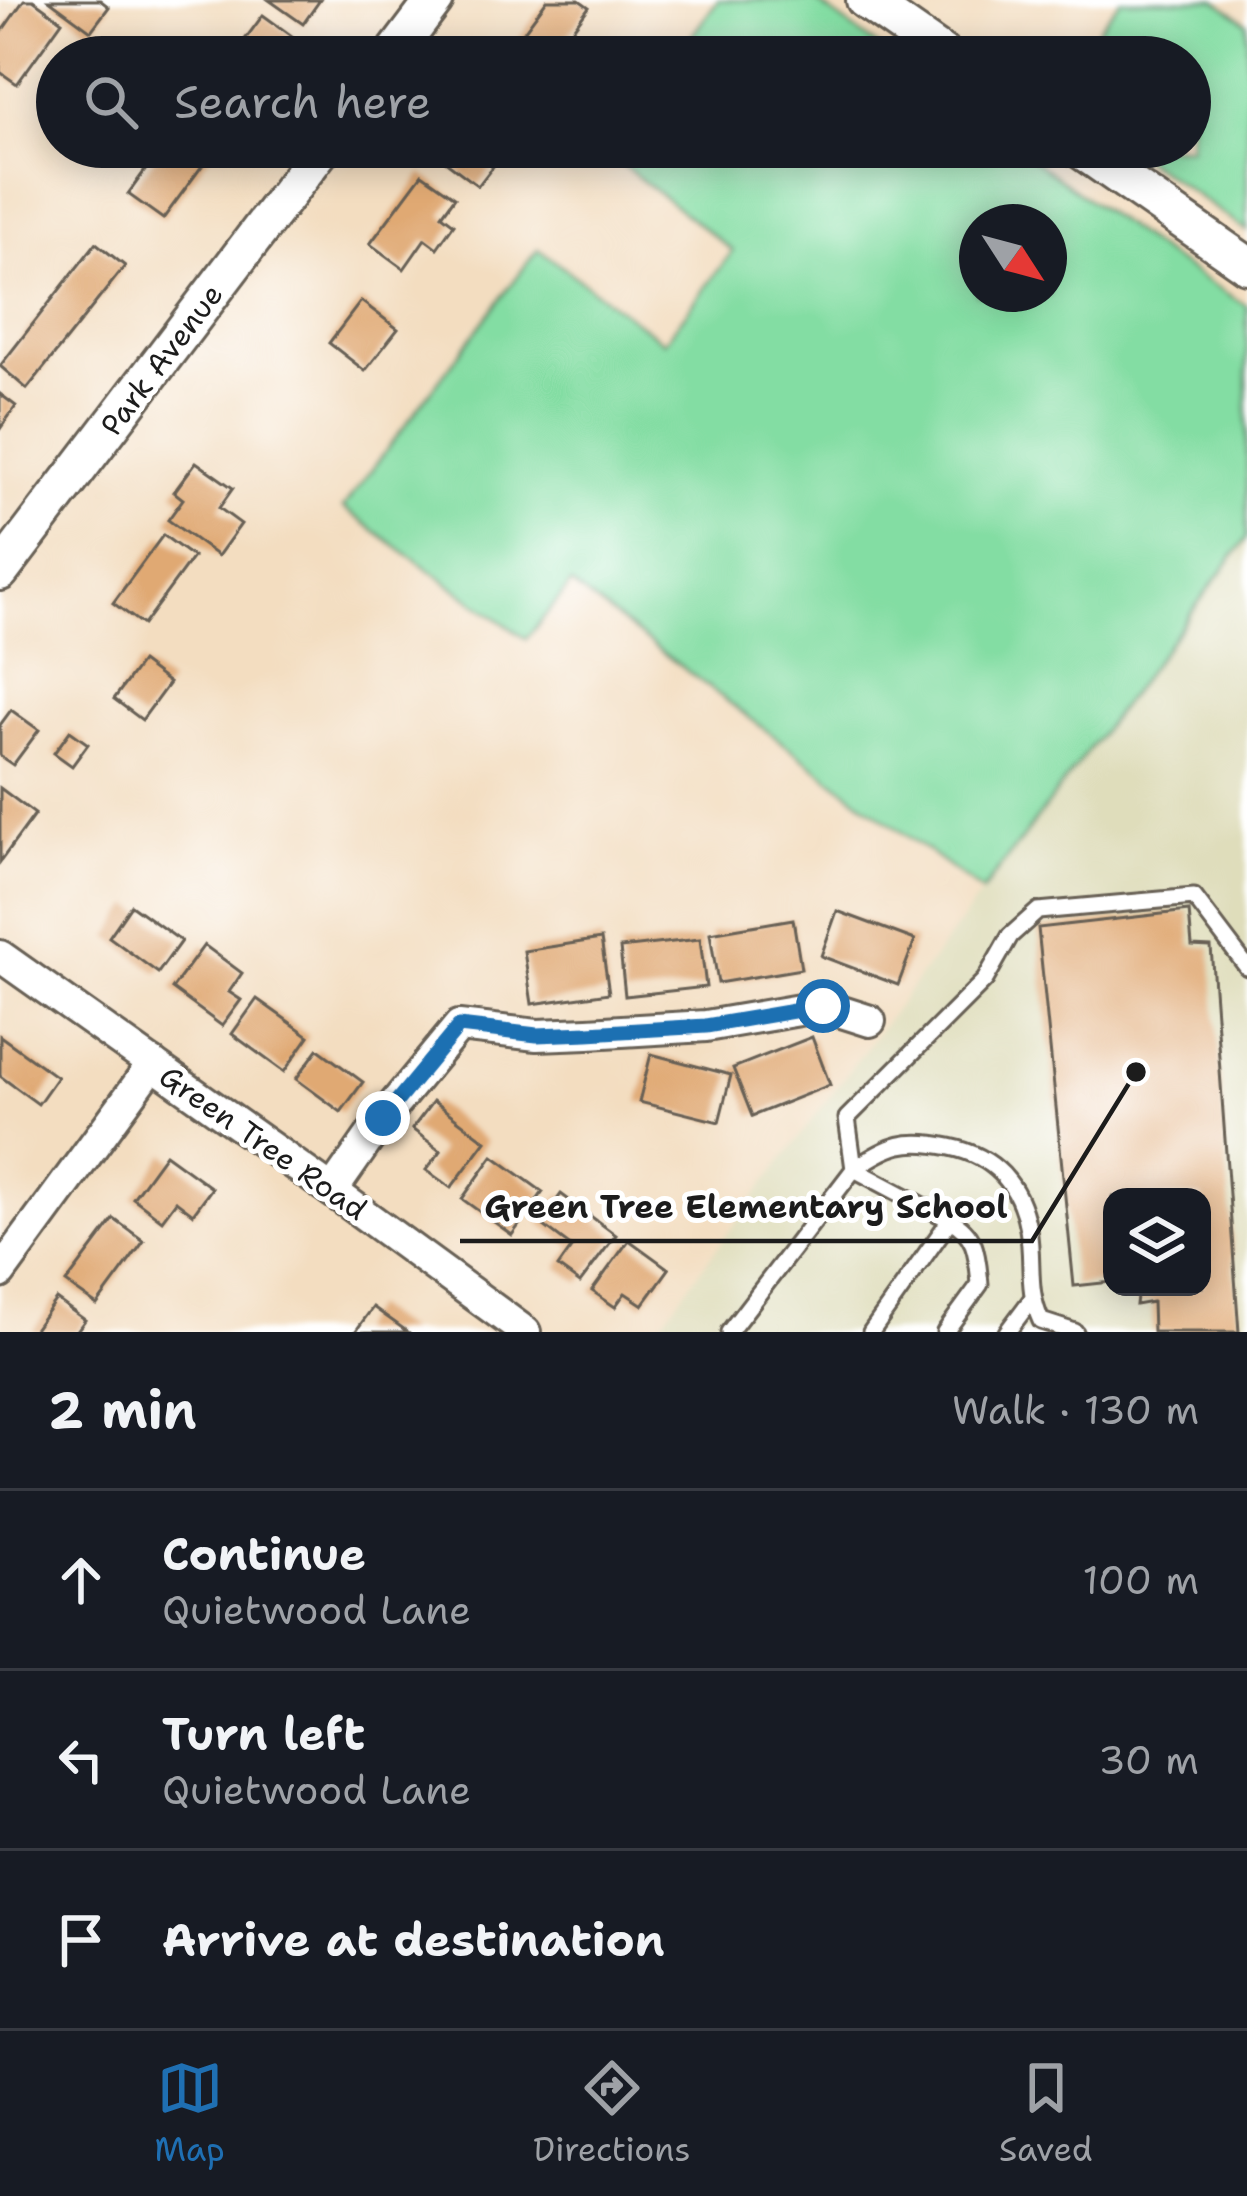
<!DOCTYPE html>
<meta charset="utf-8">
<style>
body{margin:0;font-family:"Shantell Sans",sans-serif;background:#242831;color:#f1f3f6}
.controls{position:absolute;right:36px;bottom:36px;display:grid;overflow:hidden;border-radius:24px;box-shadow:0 6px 30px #0003}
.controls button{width:108px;height:108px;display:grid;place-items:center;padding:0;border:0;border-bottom:3px solid #363941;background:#171b24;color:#f1f3f6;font:60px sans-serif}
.compass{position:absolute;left:959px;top:204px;width:108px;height:108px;border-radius:50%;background:#171b24;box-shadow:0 6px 30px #0003;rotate:126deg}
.stop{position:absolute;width:36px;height:36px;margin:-27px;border:9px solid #1f6fb2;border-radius:50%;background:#fff}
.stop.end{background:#1f6fb2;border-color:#fff;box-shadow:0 3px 12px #0008}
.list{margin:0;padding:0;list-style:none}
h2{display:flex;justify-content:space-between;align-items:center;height:156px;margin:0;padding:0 48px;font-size:51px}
h2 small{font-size:39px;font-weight:400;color:#9ea1a6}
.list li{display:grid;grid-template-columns:78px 1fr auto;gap:36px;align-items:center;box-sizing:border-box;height:180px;padding:0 48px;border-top:3px solid #363941}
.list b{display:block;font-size:45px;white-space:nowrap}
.list p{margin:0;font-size:39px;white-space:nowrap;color:#9ea1a6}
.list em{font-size:39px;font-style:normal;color:#9ea1a6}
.icon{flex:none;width:66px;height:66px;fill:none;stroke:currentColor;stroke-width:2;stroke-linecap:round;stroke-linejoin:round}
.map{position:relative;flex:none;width:1247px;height:1332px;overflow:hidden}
.search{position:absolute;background:#171b24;box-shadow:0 6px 30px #0003;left:36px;right:36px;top:36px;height:132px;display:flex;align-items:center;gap:30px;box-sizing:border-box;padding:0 42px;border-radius:66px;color:#9ea1a6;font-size:45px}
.sheet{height:696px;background:#171b24}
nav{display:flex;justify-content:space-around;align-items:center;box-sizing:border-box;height:168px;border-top:3px solid #363941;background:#171b24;font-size:33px;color:#9ea1a6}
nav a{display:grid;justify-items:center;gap:6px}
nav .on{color:#1f6fb2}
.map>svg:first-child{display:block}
</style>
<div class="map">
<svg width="1247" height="1332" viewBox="0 0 1247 1332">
<rect width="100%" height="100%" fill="#fff"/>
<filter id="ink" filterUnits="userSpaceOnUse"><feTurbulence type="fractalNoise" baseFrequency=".00833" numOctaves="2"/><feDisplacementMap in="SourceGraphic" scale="24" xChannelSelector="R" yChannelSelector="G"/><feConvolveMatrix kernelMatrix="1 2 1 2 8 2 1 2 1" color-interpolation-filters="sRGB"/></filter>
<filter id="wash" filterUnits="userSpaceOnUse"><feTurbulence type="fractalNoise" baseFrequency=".004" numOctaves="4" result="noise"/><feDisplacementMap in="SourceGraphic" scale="48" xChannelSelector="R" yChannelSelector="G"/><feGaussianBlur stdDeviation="2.7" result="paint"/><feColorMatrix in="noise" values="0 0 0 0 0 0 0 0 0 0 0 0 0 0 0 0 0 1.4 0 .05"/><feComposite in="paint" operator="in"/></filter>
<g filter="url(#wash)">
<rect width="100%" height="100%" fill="#f3ddc0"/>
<!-- built -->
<path fill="#dfddbb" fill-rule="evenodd" d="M 1247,538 L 1247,1332 L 654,1332 ZM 1112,1197 L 1202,1197 L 1202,1287 L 1112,1287 Z"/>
<!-- green -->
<g fill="#83dda3" stroke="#507c60" stroke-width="3" fill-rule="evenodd">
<polygon points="718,0 814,0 892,57 676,57"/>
<polygon points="1120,0 1216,0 1247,23 1247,231 1127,147 1190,147 1190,57 1077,57"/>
<path d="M 611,147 L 1015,147 L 1165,255 L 1247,306 L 1247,538 L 982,892 L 571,584 L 526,639 L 343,508 L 538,249 L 664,342 L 733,251 L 607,153 ZM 1049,222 L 1049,294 L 977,294 L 977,222 Z"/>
</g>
<g id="blocks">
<!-- building -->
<g fill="#e0a973">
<polygon points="24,0 33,0 62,21 17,84 0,72 0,34"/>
<polygon points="49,0 100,0 109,7 91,31"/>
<polygon points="269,0 320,0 303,24"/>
<polygon points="547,0 579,0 589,7 552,57 505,57"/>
<polygon points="263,15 292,36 277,57 232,57"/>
<polygon points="162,147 216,147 163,219 128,194"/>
<polygon points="456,147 508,147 478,186 445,161"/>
<polygon points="422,174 455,197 442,215 454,224 437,248 425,239 404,269 370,244"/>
<polygon points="96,243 125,266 27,389 0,366"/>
<polygon points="361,301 398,329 365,371 329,343"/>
<polygon points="0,394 16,406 0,429"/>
<polygon points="196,462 233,488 219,508 241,524 218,556 168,520 183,499 174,492"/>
<polygon points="163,535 193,557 143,625 113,603"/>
<polygon points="141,662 169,683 142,720 114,699"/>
<polygon points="11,710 39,730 13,765 0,756 0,725"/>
<polygon points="70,731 88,744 72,766 54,753"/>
<polygon points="0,788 35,814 0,862"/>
<polygon points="131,905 181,941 158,973 109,937"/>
<polygon points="837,911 915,940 898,985 821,956"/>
<polygon points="1189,911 1192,946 1211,947 1239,1332 1153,1332 1152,1302 1136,1305 1138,1287 1202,1287 1202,1197 1112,1197 1112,1282 1074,1286 1038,928"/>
<polygon points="793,919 801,969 718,983 710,933"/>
<polygon points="601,939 609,993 532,1004 524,951"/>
<polygon points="700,939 706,987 625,996 620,948"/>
<polygon points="204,945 242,973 229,992 241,1000 222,1026 172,989"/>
<polygon points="257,999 309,1036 284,1072 232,1034"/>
<polygon points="0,1036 57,1077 38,1104 0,1076"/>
<polygon points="812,1037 830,1085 752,1116 733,1068"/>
<polygon points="318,1049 363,1082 341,1112 296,1079"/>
<polygon points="651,1054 731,1075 719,1122 639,1102"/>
<polygon points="433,1101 486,1141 451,1188 426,1170 441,1151 412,1129"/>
<polygon points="165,1154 212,1188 193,1214 176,1201 162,1220 133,1198"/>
<polygon points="493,1156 543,1192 512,1235 462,1199"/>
<polygon points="561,1194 616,1235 580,1283 558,1267 572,1247 540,1223"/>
<polygon points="114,1219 144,1241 97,1305 66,1283"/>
<polygon points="629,1240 669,1269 643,1305 625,1293 615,1307 592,1291"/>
<polygon points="56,1299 85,1320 76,1332 32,1332"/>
<polygon points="373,1307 408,1332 355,1332"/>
</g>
</g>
</g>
<g filter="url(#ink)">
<use href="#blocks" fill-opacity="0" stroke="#676055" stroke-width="3"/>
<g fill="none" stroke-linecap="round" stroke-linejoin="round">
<!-- service casing -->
<g stroke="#676055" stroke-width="21">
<g id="service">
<polyline points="854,1169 847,1118 985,980 1010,936 1038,911 1194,897 1247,967"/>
<polyline points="854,1169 950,1220"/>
<path d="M 729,1332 L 854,1169 C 890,1144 907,1138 950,1147 C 994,1156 1020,1184 1028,1229 C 1034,1262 1026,1288 1041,1321 L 1075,1332"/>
<path d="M 871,1332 L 950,1220 C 977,1234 977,1255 980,1284 L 945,1332"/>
<polyline points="1007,1332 1031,1300"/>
</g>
</g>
<!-- minor casing -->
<g stroke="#676055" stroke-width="36">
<g id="minor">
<polyline points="0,956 332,1191 525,1332"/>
<polyline points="332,1191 383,1118 459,1026 537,1035 588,1033 706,1026 823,1006 870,1021"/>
<polyline points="0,1273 153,1064"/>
</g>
</g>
<!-- tertiary casing -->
<g stroke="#676055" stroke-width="42">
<g id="tertiary">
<polyline points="865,0 947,57"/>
<polyline points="392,57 435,0"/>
<polyline points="1077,147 1247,265"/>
<polyline points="0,572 323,147"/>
</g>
</g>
<!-- service -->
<use href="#service" stroke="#fff" stroke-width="15"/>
<!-- minor -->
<use href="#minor" stroke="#fff" stroke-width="30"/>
<!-- tertiary -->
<use href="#tertiary" stroke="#fff" stroke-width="36"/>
</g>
</g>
<g fill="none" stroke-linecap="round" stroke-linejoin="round" filter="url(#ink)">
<!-- route -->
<polyline stroke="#1f6fb2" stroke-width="15" points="383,1118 459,1026 537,1035 588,1033 706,1026 823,1006"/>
</g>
<g text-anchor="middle" stroke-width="10" stroke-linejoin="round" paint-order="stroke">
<!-- street labels -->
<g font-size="30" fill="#1c1c1c" stroke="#fff">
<text transform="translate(162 360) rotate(-53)" y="10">Park Avenue</text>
<text transform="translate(263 1143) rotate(35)" y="10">Green Tree Road</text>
</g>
</g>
<!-- callouts -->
<path fill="none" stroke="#1c1c1c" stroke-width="4.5" d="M1136 1072L1032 1241H460"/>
<circle fill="#1c1c1c" stroke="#fff" stroke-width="4.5" cx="1136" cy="1072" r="12"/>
<g font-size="33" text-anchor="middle" font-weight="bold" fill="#1c1c1c" stroke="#fff" stroke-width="10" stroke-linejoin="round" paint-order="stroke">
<text x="746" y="1218">Green Tree Elementary School</text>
</g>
</svg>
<div class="controls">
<button><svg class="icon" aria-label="layers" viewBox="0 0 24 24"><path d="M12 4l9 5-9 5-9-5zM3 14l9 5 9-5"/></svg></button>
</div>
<svg class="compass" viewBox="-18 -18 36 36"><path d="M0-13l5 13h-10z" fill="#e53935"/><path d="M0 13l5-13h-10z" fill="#9ea1a6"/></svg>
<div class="stop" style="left:823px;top:1006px"></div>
<div class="stop end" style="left:383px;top:1118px"></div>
<div class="search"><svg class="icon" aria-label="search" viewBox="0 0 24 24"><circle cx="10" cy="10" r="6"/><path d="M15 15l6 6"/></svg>Search here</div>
</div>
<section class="sheet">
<h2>2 min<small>Walk · 130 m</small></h2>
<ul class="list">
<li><svg class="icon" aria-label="ahead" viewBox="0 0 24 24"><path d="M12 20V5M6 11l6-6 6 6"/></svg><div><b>Continue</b><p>Quietwood Lane</p></div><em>100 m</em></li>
<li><svg class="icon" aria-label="left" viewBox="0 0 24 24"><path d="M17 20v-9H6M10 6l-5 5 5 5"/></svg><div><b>Turn left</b><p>Quietwood Lane</p></div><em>30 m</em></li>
<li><svg class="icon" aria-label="arrive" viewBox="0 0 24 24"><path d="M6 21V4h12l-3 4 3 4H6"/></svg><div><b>Arrive at destination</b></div></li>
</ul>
</section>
<nav>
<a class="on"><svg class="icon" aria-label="map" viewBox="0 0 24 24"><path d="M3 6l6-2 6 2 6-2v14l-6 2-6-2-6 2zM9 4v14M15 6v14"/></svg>Map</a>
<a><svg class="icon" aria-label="directions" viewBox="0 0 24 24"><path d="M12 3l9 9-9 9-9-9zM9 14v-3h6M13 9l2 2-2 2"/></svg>Directions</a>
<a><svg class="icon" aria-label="saved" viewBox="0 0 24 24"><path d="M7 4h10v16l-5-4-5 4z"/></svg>Saved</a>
</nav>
